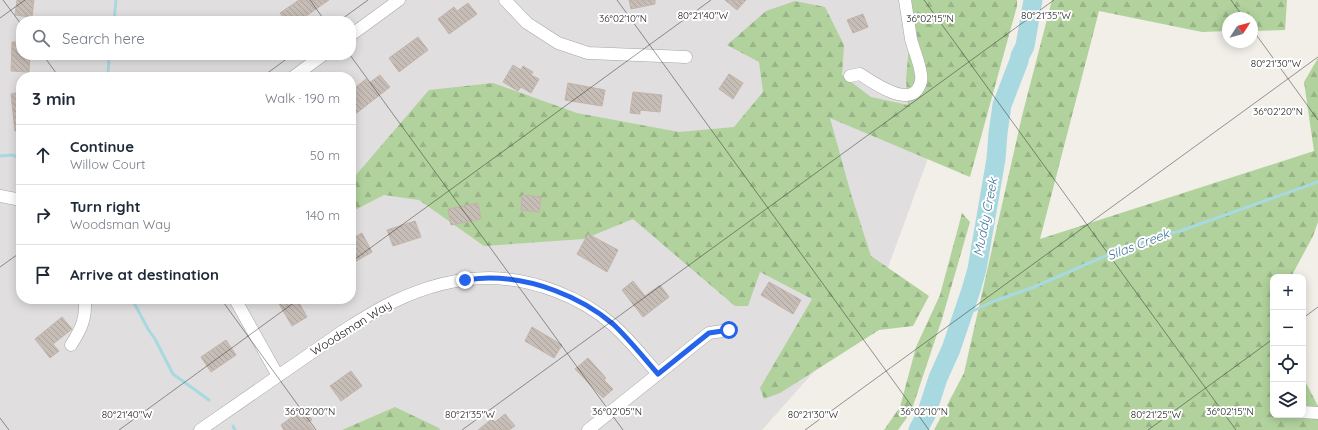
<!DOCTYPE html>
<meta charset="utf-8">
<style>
body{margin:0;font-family:Quicksand,sans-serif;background:#f2f2f3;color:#1f2937}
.controls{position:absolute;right:12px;bottom:12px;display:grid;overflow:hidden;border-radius:8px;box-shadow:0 2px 10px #0003}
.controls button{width:36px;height:36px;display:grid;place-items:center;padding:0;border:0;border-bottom:1px solid #e0e1e3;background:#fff;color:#1f2937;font:20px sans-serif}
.compass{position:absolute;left:1222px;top:12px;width:36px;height:36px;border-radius:50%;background:#fff;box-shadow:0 2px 10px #0003;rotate:54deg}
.stop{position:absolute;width:12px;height:12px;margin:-9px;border:3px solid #2563eb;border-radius:50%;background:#fff}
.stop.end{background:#2563eb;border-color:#fff;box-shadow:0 1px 4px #0008}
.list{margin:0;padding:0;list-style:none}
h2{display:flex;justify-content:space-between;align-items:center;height:52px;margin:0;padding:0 16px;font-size:17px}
h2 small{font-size:13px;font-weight:400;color:#747a83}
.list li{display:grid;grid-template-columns:26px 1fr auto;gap:12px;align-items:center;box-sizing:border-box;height:60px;padding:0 16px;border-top:1px solid #e0e1e3}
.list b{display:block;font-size:15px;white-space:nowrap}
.list p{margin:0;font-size:13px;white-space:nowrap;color:#747a83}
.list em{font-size:13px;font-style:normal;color:#747a83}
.icon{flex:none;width:22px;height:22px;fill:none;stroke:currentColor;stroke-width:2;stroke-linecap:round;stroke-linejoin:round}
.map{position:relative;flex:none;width:1318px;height:430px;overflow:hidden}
.search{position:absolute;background:#fff;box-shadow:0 2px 10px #0003;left:16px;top:16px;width:340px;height:44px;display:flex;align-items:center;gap:10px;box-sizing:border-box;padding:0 14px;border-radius:16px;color:#747a83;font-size:15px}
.panel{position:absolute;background:#fff;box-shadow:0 2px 10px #0003;left:16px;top:72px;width:340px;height:232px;border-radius:16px}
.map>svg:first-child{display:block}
</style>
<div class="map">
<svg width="1318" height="430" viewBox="0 0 1318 430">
<defs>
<pattern id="forest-firs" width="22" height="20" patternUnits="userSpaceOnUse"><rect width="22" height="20" fill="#b1d29c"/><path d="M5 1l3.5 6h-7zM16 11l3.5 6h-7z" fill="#98b486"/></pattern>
<pattern id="building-back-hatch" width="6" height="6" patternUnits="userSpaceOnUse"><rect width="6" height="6" fill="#c7bdb7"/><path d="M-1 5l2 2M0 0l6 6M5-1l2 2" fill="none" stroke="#aba29d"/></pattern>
</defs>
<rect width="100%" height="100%" fill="#f2eee8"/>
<!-- residential -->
<path fill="#e0dedf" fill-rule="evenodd" d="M 0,0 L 948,0 L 942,120 L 875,303 L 762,430 L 0,430 ZM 21,21 L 351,21 L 351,55 L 21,55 ZM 21,77 L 351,77 L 351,299 L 21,299 Z"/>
<!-- forest -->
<g fill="url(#forest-firs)">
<polygon points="911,0 1017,0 1017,6 970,177 830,118 851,194 871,256 929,296 913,326 879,330 780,393 764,399 760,388 812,299 760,272 748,306 735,306 633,219 584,239 484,246 419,200 384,195 351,212 351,177 356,175 429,90 493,83 577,113 679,132 734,127 763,92 759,62 727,45 766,11 795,1 825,7 844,45 842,75 871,97 908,105 906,80 912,9"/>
<polygon points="1052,0 1287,0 1285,30 1252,31 1252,18 1228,18 1228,31 1202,32 1099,11 1040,239 1314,151 1304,82 1318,58 1318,222 1313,236 1291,277 1273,277 1273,312 1271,316 1273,320 1273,415 1303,415 1303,377 1318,406 1318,430 934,430 964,373 1022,116"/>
<polygon points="962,213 970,222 942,319 911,412 898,430 884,430 900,407 916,347 940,295"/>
<polygon points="395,407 439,428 440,430 342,430"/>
</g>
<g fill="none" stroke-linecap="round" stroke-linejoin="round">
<!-- stream -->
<g stroke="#a8d9e0" stroke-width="3">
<polyline points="114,21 116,0"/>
<polyline points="108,77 109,55"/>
<polyline points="0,156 13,155 21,159"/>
<polyline points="132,299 148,329 155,339 173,374 209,400"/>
<polyline points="962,316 992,302 1034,287 1103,257 1127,250 1160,235 1177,232 1318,182"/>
<polyline points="233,426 235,430"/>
</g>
<!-- river -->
<polyline stroke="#a8d9e0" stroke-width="19" points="918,430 926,415 938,378 951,349 971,290 977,269 996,159 998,133 1002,105 1019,61 1020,56 1025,46 1033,0"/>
</g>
<!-- building -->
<g fill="url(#building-back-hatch)" stroke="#c4b3aa">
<polygon points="17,0 34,0 32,17 15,15"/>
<polygon points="299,0 329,0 299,21 286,21 280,13"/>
<polygon points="629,0 655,0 655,4 631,9"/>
<polygon points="725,0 746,0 737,10"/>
<polygon points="468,3 477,14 449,34 438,19 454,7 457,11"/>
<polygon points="863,14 868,27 853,33 847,20"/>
<polygon points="418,37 428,50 399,72 389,58"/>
<polygon points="12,42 21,42 21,55 30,55 29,72 11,71"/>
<polygon points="513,65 521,70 523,66 533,72 531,75 539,79 531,93 521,87 518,91 503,82"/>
<polygon points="729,74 743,83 733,99 719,89"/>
<polygon points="380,75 390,87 354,115 351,110 351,91 366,79 369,83"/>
<polygon points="568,83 605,90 602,106 565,100"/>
<polygon points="21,92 21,131 15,131 11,94"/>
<polygon points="633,92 662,95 660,112 640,110 640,114 630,113"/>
<polygon points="522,195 541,197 539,212 521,210"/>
<polygon points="478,203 481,219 451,225 448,209"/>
<polygon points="415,221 421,237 393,246 387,230"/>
<polygon points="362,233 372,252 351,264 351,239"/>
<polygon points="588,234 618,250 607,272 577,254"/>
<polygon points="633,281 645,296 660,285 669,297 643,317 622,290"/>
<polygon points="769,282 801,300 793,314 761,295"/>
<polygon points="283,299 297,299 307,317 292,326 278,302"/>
<polygon points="62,317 72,329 53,344 59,351 50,358 35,339"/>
<polygon points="532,327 562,345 554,358 525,341"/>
<polygon points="226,340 236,355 211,372 201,357"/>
<polygon points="588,358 606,378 604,380 613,389 603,398 575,369"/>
<polygon points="351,371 362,386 341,401 330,386"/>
<polygon points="304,408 312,420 308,422 314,430 284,430 281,425"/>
<polygon points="505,414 515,426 509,430 478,430 492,419 495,422"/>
</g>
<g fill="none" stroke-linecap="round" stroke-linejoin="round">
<!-- minor casing -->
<g stroke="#a6a6a6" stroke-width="13">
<g id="minor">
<polyline points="505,0 527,23 558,43 588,53 686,57"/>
<polyline points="351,35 399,0"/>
<path d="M 850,76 L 860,74 C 872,82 905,105 917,90 C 920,86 922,80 921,75 C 920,63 914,51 911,39 C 909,26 907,13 905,0"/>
<polyline points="293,77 323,55"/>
<polyline points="0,196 21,200"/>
<polyline points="235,299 278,376"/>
<path d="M 71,345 C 82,328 86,318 85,299"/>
<polyline points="1303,412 1318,413"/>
<path d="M 200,430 L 343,331 C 359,321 376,310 393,302 C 422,288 457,278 490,278 C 533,279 580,296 613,325 C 629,339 643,357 658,374"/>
<polyline points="588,430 709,333 729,330"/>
</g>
</g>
<!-- minor -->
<use href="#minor" stroke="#fff" stroke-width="12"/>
</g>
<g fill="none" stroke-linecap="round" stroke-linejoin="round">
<!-- route -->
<path stroke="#2563eb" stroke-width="5" d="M 465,280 C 473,279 481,278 489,278 C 532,278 580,296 613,324 C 629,339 643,357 658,374 L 709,333 L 729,330"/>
</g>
<!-- ticks -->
<path fill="none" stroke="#222" stroke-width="1" stroke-opacity="0.45" d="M 3,0 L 21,24M 310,0 L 325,21M 617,0 L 929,430M 924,0 L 1236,430M 1231,0 L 1244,18M 0,18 L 25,0M 339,21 L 368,0M 1252,29 L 1318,120M 43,55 L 59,77M 350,55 L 623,430M 262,77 L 292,55M 351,262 L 711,0M 0,267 L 21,252M 221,299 L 316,430M 1303,318 L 1318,307M 0,418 L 9,430M 119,430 L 299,299M 462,430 L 1054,0M 805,430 L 1318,57M 1148,430 L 1273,339"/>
<g text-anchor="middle" stroke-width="4" stroke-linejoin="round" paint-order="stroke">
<!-- street labels -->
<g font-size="12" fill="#222" stroke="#fff">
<text transform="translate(351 328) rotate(-32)" y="4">Woodsman Way</text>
</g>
<!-- water labels -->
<g font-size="13" font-style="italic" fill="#41789c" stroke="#fff">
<text transform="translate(985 217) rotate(-79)" y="5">Muddy Creek</text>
<text transform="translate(1138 244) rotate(-21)" y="5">Silas Creek</text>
</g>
</g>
<g font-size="10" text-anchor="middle" fill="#222" stroke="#fff" stroke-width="4" stroke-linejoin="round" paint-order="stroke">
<text x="703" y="19">80°21'40"W</text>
<text x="1046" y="19">80°21'35"W</text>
<text x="623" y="22">36°02'10"N</text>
<text x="930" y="22">36°02'15"N</text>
<text x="1276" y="67">80°21'30"W</text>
<text x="1278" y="115">36°02'20"N</text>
<text x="310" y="415">36°02'00"N</text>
<text x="617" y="415">36°02'05"N</text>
<text x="924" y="415">36°02'10"N</text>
<text x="1230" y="415">36°02'15"N</text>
<text x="127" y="418">80°21'40"W</text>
<text x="470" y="418">80°21'35"W</text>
<text x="813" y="418">80°21'30"W</text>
<text x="1156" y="418">80°21'25"W</text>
</g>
</svg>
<div class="controls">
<button>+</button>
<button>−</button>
<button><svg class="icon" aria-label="locate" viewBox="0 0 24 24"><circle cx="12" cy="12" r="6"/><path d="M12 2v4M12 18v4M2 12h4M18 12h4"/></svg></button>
<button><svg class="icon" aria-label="layers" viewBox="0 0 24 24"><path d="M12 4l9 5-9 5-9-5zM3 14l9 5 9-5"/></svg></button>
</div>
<svg class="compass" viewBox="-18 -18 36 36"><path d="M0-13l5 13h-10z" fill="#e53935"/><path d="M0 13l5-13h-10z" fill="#747a83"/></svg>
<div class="stop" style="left:729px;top:330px"></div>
<div class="stop end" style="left:465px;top:280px"></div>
<div class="search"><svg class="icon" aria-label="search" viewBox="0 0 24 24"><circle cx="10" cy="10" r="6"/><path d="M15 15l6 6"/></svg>Search here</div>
<section class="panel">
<h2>3 min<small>Walk · 190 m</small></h2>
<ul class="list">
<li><svg class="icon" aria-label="ahead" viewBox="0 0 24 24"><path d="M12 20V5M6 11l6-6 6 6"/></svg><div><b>Continue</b><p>Willow Court</p></div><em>50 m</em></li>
<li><svg class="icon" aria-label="right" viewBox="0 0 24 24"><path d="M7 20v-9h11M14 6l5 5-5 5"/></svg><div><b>Turn right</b><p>Woodsman Way</p></div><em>140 m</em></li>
<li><svg class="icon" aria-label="arrive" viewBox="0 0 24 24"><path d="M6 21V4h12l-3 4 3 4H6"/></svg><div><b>Arrive at destination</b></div></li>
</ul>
</section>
</div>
